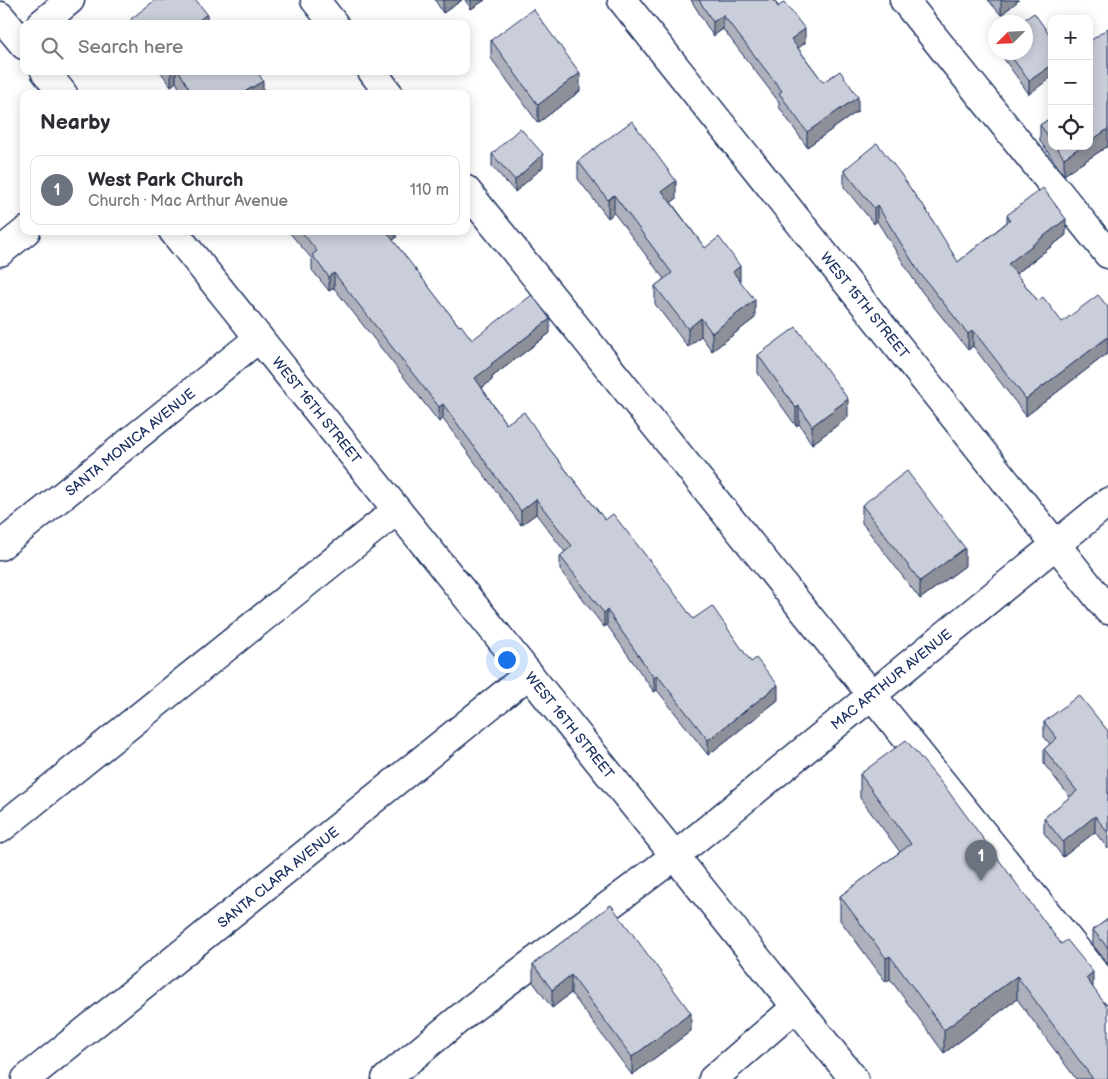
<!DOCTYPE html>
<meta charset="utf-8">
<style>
body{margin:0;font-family:"Balsamiq Sans",sans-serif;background:#f7f7f7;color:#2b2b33}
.controls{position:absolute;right:15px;top:15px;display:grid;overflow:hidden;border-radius:10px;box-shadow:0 2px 12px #0003}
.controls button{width:45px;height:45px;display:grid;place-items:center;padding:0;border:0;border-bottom:1px solid #e1e1e2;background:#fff;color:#2b2b33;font:25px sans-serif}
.compass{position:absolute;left:988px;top:15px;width:45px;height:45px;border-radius:50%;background:#fff;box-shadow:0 2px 12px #0003;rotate:246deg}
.you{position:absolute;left:506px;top:659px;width:18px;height:18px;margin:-12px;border:4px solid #fff;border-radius:50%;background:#1a73e8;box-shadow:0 0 0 8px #1a73e833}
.badge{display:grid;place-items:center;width:32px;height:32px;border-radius:50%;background:#ea580c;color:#fff;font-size:16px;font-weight:700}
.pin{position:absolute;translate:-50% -41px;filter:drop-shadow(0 1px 2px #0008)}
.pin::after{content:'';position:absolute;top:26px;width:18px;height:15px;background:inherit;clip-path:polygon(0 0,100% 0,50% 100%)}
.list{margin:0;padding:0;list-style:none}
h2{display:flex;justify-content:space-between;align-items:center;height:65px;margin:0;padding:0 20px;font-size:21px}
h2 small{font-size:16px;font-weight:400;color:#7c7c81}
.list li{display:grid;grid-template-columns:32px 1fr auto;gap:15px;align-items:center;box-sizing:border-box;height:70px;margin:0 10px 10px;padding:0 10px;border:1px solid #e1e1e2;border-radius:10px}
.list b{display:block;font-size:19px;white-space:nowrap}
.list p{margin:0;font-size:16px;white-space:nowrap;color:#7c7c81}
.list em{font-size:16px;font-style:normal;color:#7c7c81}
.icon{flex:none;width:28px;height:28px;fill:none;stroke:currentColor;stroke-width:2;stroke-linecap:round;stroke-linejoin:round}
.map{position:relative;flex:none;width:1108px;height:1079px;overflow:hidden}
.search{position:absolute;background:#fff;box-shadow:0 2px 12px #0003;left:20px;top:20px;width:450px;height:55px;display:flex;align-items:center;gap:12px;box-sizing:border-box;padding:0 18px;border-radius:10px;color:#7c7c81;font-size:19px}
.panel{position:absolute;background:#fff;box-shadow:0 2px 12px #0003;left:20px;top:90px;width:450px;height:145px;border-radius:10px}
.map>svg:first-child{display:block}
</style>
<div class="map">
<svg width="1108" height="1079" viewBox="0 0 1108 1079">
<rect width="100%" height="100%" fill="#fff"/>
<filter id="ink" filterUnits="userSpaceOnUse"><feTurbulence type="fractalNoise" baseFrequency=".02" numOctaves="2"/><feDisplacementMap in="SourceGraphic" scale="10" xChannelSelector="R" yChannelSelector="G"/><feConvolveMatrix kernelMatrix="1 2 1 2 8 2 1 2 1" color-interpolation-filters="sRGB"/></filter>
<g filter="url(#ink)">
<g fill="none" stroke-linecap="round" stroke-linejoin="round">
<!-- minor casing -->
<g stroke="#1b2f5e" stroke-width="31">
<g id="minor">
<polyline points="315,0 334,24"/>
<polyline points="622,0 1108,610"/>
<polyline points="904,0 1108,254"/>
<polyline points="41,24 70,0"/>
<polyline points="372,71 389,94"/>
<polyline points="466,190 1108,989"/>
<polyline points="0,252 26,231"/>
<polyline points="0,546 259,338"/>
<polyline points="0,829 397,510"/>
<polyline points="26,1079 529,674"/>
<polyline points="386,1079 471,1009 675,856 1108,502"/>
<polyline points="713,1079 796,1007"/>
</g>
</g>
<!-- major casing -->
<g stroke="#1b2f5e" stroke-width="31">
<g id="major">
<polyline points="0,16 24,45"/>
<polyline points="45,71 63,94"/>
<polyline points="173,231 854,1079"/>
</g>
</g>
<!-- minor -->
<use href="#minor" stroke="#fff" stroke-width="28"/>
<!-- major -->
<use href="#major" stroke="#fff" stroke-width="28"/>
</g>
<!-- wall -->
<g fill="#aeb1bb" stroke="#1b2f5e">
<polygon points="435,0 462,0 443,13"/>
<polygon points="465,0 485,0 471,9"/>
<polygon points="691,0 774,0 805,43 798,48 823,82 858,111 807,147 779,107 779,102 723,29 713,36"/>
<polygon points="988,0 1019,0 1001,15"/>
<polygon points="1034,13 1029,94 999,52 1026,52"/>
<polygon points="1108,28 1108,146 1064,175 1040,141 1040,125 1052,117 1052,146 1089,146"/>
<polygon points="491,40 580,91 538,123 491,58"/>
<polygon points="160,71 257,71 263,94 183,94 176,82 171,86"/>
<polygon points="492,154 543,167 515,192 492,166"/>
<polygon points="578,161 676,199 671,202 705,248 740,281 755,318 712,351 701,336 688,347 655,304 655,286 664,279 614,213 608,218 578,179"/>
<polygon points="844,170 958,262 1007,222 1007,215 1066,235 1016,274 1038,301 1062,322 1108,307 1108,353 1026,416 973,346 968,350 919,288 877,221 874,224 844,187"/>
<polygon points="288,231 396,231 396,238 392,240 459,326 472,340 550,333 492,377 492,380 482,388 506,424 548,447 605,520 693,619 751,662 778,700 708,755 657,690 654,692 607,625 604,627 560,570 560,556 565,552 536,514 521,525 443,419 439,422 334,288 329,291 312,270 312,259"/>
<polygon points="758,355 848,417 812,444 799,424 796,426 758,373"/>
<polygon points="862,505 965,566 920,599 862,523"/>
<polygon points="1044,722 1108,731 1108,849 1095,832 1063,857 1044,833 1044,818 1070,797 1044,764 1044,749 1050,744 1044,737"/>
<polygon points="860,774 1093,988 1108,1079 1076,1079 1017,999 944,1053 890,979 886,982 840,920 840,896 900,852 860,798"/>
<polygon points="611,905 691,1031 632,1075 571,993 552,1008 533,982 533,964"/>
<polygon points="1108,919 1108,964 1093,945 1093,930"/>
</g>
<!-- shaded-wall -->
<g fill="#8d9099" stroke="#1b2f5e">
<polygon points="443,0 462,0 443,13"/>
<polygon points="471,0 485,0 471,9"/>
<polygon points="1001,0 1019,0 1001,15"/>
<polygon points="207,14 207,24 194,24"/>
<polygon points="723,15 723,29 713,36 713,22"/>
<polygon points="805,29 805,43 791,54 791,39"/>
<polygon points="1052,65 1052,77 1029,94 1029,81"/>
<polygon points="176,71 176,82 171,86 171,72"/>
<polygon points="580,73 580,91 538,123 538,105"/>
<polygon points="263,81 263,94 246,94 246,91"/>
<polygon points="858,97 858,111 807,147 807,132"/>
<polygon points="1108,129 1108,146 1064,175 1064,158 1082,146 1089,146 1089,142"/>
<polygon points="543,154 543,167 515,192 515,180"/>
<polygon points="676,181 676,199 662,209 662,191"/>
<polygon points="614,195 614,213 608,218 608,200"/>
<polygon points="877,205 877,221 874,224 874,208"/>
<polygon points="1066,219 1066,235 1008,280 1008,264"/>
<polygon points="386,231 396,231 396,238 385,246"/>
<polygon points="740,266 740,284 733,272"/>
<polygon points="334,273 334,288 329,291 329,277"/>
<polygon points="755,300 755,318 712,351 712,333"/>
<polygon points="701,318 701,336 688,347 688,329"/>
<polygon points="550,319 550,333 492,377 492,380 475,393 475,378 491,364"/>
<polygon points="973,330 973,346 968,350 968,334"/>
<polygon points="1108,337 1108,353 1026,416 1026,399"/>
<polygon points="848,399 848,417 812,444 812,426"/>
<polygon points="443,404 443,419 439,422 439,407"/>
<polygon points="799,406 799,424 796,426 796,408"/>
<polygon points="536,499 536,514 521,525 521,511"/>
<polygon points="965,548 965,566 920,599 920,581"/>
<polygon points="607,610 607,625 604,627 604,613"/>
<polygon points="657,675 657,690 654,692 654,678"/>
<polygon points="778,685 778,700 708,755 708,740"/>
<polygon points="1095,816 1095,832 1063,857 1063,842"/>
<polygon points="890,956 890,979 886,982 886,958"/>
<polygon points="1093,972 1093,996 1086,978"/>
<polygon points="571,975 571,993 552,1008 552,990"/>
<polygon points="1017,976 1017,999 944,1053 944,1030"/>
<polygon points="691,1013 691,1031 632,1075 632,1057"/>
</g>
<!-- building -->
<g fill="#caceda" stroke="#1b2f5e">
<polygon points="155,0 196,0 207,14 194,24 134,24 131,19"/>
<polygon points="699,0 774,0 778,7 784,2 805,29 791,39 823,82 840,71 858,97 807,132 779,93 782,91 723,15 713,22"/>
<polygon points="533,9 580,73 538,105 491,40"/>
<polygon points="1034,13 1052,38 1052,65 1029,81 1008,52 1026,52 1026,22 1021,22"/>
<polygon points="1108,28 1108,129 1089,142 1089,42"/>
<polygon points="179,71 257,71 263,81 246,91 247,94 192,94"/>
<polygon points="1052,117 1052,141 1040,125"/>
<polygon points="632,121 676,181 662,191 705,248 719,237 740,266 733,272 755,300 712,333 701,318 688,329 655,286 672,273 614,195 608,200 578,161"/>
<polygon points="520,128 543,154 515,180 492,154"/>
<polygon points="877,143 900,173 921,204 922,203 958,262 1010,220 1007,215 1043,188 1066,219 1008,264 1038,301 1043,297 1062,322 1098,295 1108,307 1108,337 1026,399 973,330 968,334 919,272 877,205 874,208 844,170"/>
<polygon points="1056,146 1082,146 1064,158"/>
<polygon points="301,231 386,231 459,326 461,325 472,340 532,295 550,319 491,364 492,365 475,378 506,424 524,412 548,447 605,520 613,514 665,580 693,619 712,606 751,662 756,658 778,685 708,740 657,675 654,678 607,610 604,613 560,556 572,546 536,499 521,511 443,404 439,407 334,273 329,277 312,255 317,251"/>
<polygon points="796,327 848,399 812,426 799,406 796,408 758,355"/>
<polygon points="907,471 965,548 920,581 862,505"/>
<polygon points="1079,695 1108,731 1108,833 1095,816 1063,842 1044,818 1077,791 1044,749 1057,738 1044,722"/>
<polygon points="906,740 948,791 1061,944 1067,940 1093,972 1086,978 1108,1008 1108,1079 1093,1079 1017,976 944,1030 890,956 886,958 840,896 911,844 860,774"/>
<polygon points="611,905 691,1013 632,1057 571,975 552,990 533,964"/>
<polygon points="1108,919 1108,948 1093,930"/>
</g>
</g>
<g text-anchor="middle" stroke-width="4" stroke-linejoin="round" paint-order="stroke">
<!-- street labels -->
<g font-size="14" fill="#1b2f5e" stroke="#fff">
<text transform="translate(865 305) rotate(51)" y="5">WEST 15TH STREET</text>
<text transform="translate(317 410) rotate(51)" y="5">WEST 16TH STREET</text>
<text transform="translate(130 442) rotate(-39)" y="5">SANTA MONICA AVENUE</text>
<text transform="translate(891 679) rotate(-39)" y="5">MAC ARTHUR AVENUE</text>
<text transform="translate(570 725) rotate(51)" y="5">WEST 16TH STREET</text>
<text transform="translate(278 877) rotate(-39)" y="5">SANTA CLARA AVENUE</text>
</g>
</g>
</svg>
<div class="controls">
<button>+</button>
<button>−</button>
<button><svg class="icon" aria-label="locate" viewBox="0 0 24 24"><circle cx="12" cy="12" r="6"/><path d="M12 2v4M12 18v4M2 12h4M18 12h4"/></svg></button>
</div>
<svg class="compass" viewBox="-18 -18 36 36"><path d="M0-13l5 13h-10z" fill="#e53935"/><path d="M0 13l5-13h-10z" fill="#7c7c81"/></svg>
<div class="you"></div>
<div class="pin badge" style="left:981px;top:881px;background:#6b7280">1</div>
<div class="search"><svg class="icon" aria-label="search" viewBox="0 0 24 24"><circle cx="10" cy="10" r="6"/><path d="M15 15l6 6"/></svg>Search here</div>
<section class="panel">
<h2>Nearby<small></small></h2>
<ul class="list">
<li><span class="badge" style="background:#6b7280">1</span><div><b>West Park Church</b><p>Church · Mac Arthur Avenue</p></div><em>110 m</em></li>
</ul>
</section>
</div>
